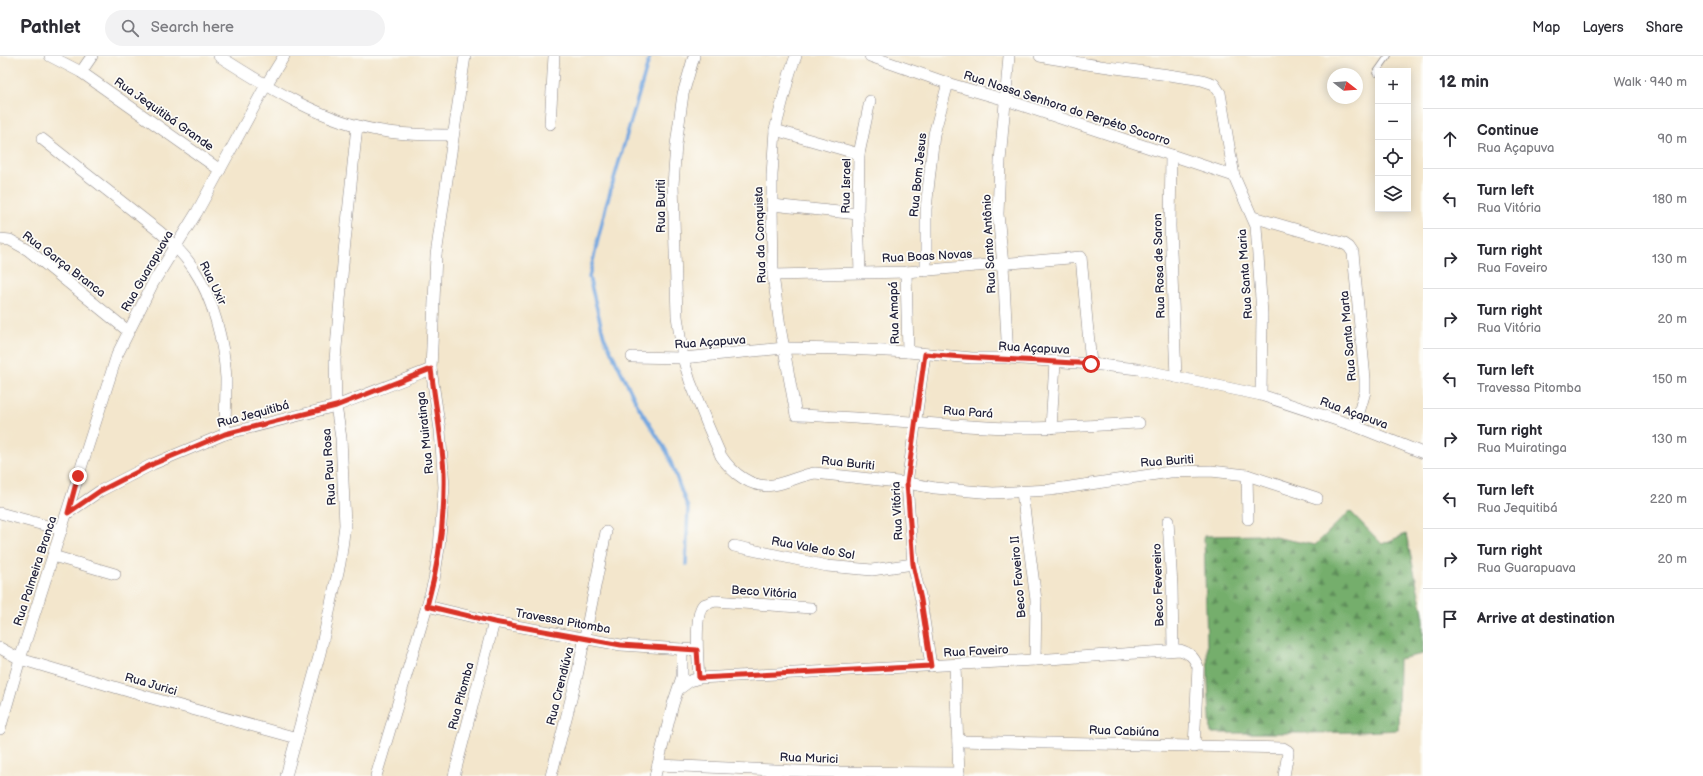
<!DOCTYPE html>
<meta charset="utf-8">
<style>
body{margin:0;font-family:"Balsamiq Sans",sans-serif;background:#f2f2f3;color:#2b2b33}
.controls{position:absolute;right:12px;top:12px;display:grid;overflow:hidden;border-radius:0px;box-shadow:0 2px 10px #0003}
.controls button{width:36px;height:36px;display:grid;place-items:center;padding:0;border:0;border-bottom:1px solid #e1e1e2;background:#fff;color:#2b2b33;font:20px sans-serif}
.compass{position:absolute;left:1327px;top:12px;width:36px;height:36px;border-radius:50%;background:#fff;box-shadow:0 2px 10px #0003;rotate:107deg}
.stop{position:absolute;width:12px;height:12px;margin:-9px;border:3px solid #d93025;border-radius:50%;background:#fff}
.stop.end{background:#d93025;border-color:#fff;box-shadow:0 1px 4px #0008}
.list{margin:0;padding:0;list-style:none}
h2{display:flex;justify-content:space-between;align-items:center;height:52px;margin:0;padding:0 16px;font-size:17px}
h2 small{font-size:13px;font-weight:400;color:#7c7c81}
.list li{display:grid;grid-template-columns:26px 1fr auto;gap:12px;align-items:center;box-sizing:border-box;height:60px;padding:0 16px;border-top:1px solid #e1e1e2}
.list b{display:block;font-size:15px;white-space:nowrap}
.list p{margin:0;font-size:13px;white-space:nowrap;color:#7c7c81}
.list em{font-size:13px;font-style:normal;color:#7c7c81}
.icon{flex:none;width:22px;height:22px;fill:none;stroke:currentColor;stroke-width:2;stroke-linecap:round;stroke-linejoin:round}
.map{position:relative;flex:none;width:1423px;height:720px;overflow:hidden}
header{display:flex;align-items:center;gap:24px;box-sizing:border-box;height:56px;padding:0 20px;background:#fff;border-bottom:1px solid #e1e1e2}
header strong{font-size:19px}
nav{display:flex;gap:22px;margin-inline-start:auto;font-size:14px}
.search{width:280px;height:36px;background:#f2f2f3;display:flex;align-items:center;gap:10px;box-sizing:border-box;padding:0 14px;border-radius:22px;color:#7c7c81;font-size:15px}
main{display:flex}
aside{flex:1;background:#fff}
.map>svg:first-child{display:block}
</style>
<header>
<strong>Pathlet</strong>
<div class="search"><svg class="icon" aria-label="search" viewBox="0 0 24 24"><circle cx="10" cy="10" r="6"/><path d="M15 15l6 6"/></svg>Search here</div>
<nav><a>Map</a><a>Layers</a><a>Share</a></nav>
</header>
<main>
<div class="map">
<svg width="1423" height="720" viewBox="0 0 1423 720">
<defs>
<pattern id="forest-firs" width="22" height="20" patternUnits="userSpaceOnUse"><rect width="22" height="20" fill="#74ae6c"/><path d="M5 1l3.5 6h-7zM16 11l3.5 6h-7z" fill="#5f8d5a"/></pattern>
</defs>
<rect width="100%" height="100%" fill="#fdfcf7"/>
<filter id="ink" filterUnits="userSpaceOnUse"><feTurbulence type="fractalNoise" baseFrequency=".025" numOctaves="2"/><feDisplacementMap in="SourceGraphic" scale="8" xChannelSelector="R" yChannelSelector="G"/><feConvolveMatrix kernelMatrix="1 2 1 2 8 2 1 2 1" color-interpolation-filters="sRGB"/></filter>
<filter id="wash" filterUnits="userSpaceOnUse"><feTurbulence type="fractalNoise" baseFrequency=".012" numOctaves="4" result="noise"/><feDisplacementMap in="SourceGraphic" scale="16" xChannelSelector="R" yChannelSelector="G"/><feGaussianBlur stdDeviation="0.9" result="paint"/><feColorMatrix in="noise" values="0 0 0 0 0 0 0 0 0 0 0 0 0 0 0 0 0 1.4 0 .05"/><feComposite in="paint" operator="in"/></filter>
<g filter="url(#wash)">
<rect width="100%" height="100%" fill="#f3e6cc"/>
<!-- forest -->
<path fill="url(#forest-firs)" stroke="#4b6854" d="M 1350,455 L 1382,488 L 1406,478 L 1423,557 L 1423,598 L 1399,603 L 1398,674 C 1336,678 1273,677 1211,677 L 1208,627 L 1204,480 L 1264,479 L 1315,489 Z"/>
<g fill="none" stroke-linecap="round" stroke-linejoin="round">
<!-- stream -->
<polyline stroke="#74a7e0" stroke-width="3.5" points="650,0 606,150 589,221 604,281 638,350 667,396 688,452 686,508"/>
</g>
</g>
<g filter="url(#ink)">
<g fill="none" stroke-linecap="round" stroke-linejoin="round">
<!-- lane casing -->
<g stroke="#8a8484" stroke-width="7">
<polyline id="lane" points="1376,17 1388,0"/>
</g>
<!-- street casing -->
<g stroke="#8a8484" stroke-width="12">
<g id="street">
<polyline points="50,0 81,16 220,114"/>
<path d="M 219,0 C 269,32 323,66 382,75 C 406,79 429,79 453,79"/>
<path d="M 694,0 L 683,38 L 676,89 L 673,129 L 677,260 L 683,302 L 690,325 L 708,370 L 721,400 C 732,417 752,433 773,429 C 787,427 801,419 815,417 L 907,427 L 935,432 L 993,437 L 1050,434 L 1170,416 L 1211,415 L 1247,419 L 1317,442"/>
<path d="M 796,0 L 790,16 L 775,74 L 772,119 L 772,149 L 773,219 L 780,271 L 796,359 C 868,361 939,370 1011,372 C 1054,373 1096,369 1139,367"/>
<polyline points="870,0 950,28 1006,44 1234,120"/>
<path d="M 1040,0 C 1094,11 1148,15 1202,24 L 1214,28 L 1220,37 L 1234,120 L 1256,170 L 1262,258 L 1261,339"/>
<polyline points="81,16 92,0"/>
<polyline points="550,68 554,0"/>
<polyline points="775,74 859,98"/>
<path d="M 42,83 L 160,176 C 172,187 184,198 193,212 C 213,241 224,287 226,322 C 226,341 225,359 225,378"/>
<polyline points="1171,99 1170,170 1176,321"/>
<polyline points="772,149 858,158"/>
<polyline points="1253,161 1343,187 1349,191 1353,197 1365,323 1365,336 1355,370"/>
<polyline points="0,183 10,184 28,194 128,275"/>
<polyline points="926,215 926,153 934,78 948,27"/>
<polyline points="860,216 858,158 859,98 870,45"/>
<polyline points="906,216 908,296"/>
<polyline points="773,219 906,216 1081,201 1091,308"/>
<polyline points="925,298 907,427 913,508 921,544 931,610"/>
<polyline points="632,301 683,302 784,292 846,293 908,296 972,302 1008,302 1091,308 1138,313 1261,339 1355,370 1423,397"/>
<polyline points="1008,302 1003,209 998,158 1000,105 1009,0"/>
<polyline points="1051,372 1055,306"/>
<polyline points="1247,419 1248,463"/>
<polyline points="1022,436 1036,544 1035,604"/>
<polyline points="0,457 62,474"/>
<polyline points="68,457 100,435 153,408 225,378 336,350 431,313"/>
<polyline points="1168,465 1172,530 1173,593"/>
<polyline points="734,490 827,510 872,514 913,508"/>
<polyline points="53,500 115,518"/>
<polyline points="427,550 494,566 621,589 697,594"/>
<polyline points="0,592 20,603 148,641 297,682"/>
<polyline points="955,609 959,720"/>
<path d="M 699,622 C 698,607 694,560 703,549 L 715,545 L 811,552"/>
<path d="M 679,633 L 690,625 L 699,622 L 1035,604 L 1180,594 C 1190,597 1194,601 1198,611 L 1194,691"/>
<polyline points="0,673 20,603 117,299 153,227 197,156 266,29 284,0"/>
<polyline points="958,685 1283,692 1288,695 1288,697 1284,720"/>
<polyline points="658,709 821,716 959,717"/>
<polyline points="286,720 320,597 340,507 345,469 341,382 336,350 335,304 344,196 357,70"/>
<polyline points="376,720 427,550 434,524 439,492 444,431 440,374 431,313 436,199 465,0"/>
<polyline points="454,720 494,566"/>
<polyline points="551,720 577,620 606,476"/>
<polyline points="655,720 673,648 682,621 682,593"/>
</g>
</g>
<!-- lane -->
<use href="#lane" stroke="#fff" stroke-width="5.5"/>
<!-- street -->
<use href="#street" stroke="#fff" stroke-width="11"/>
</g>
</g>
<g fill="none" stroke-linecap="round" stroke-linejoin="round" filter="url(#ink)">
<!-- route -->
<path stroke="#d93025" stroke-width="5" d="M 78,420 L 68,457 L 100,435 L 153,408 L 225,378 L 336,350 L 431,313 C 435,347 442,382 444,416 C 445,461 439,507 427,550 L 494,566 L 621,589 L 697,594 L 699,622 L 931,610 L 921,544 L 913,508 L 907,427 L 925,298 C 980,303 1035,304 1091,308"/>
</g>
<g text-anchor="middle" stroke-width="3.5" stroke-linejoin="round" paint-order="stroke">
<!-- street labels -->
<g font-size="12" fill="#22223b" stroke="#fdfcf7">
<text transform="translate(1067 52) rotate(18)" y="4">Rua Nossa Senhora do Perpéto Socorro</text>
<text transform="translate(164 58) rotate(35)" y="4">Rua Jequitibá Grande</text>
<text transform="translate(918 119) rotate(-84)" y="4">Rua Bom Jesus</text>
<text transform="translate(846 130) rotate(-89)" y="4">Rua Israel</text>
<text transform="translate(661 150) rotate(-90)" y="4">Rua Buriti</text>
<text transform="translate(760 179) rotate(-92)" y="4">Rua da Conquista</text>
<text transform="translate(989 188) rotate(-93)" y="4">Rua Santo Antônio</text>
<text transform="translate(927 200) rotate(-3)" y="4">Rua Boas Novas</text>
<text transform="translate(64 208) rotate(37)" y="4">Rua Garça Branca</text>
<text transform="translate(1159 210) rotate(-92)" y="4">Rua Rosa de Saron</text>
<text transform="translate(147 215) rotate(-60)" y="4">Rua Guarapuava</text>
<text transform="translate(1245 218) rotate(-94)" y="4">Rua Santa Maria</text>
<text transform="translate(213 227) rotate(64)" y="4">Rua Uxir</text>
<text transform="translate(894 257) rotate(-92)" y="4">Rua Amapá</text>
<text transform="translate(1348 280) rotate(-95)" y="4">Rua Santa Marta</text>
<text transform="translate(710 286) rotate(-4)" y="4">Rua Açapuva</text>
<text transform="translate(1034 292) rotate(3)" y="4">Rua Açapuva</text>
<text transform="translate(968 356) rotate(4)" y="4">Rua Pará</text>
<text transform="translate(1354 357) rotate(20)" y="4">Rua Açapuva</text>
<text transform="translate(253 358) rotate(-15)" y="4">Rua Jequitibá</text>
<text transform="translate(425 377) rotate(-96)" y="4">Rua Muiratinga</text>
<text transform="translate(1167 405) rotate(-4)" y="4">Rua Buriti</text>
<text transform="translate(848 407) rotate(6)" y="4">Rua Buriti</text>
<text transform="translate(329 411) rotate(-94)" y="4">Rua Pau Rosa</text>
<text transform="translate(897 455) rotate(-93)" y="4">Rua Vitória</text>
<text transform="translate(813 492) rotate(10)" y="4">Rua Vale do Sol</text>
<text transform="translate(35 515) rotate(-72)" y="4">Rua Palmeira Branca</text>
<text transform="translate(1018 521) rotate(-95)" y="4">Beco Faveiro II</text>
<text transform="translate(1158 529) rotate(-92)" y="4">Beco Fevereiro</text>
<text transform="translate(764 536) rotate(4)" y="4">Beco Vitória</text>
<text transform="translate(563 565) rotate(10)" y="4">Travessa Pitomba</text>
<text transform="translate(976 595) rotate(-3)" y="4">Rua Faveiro</text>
<text transform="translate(151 628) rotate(16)" y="4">Rua Jurici</text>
<text transform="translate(560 630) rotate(-76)" y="4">Rua Crendiúva</text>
<text transform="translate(461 640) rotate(-75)" y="4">Rua Pitomba</text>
<text transform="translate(1124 675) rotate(2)" y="4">Rua Cabiúna</text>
<text transform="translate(809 702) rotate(2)" y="4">Rua Murici</text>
</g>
</g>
</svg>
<div class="controls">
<button>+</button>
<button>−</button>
<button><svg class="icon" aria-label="locate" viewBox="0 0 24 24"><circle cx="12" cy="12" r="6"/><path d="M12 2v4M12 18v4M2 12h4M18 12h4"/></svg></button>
<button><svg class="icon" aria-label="layers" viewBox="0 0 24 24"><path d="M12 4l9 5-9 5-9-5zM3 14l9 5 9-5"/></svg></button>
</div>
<svg class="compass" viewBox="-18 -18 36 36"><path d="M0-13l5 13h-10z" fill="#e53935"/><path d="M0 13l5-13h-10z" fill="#7c7c81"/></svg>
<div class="stop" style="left:1091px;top:308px"></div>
<div class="stop end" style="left:78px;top:420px"></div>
</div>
<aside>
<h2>12 min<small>Walk · 940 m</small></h2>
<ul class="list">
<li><svg class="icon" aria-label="ahead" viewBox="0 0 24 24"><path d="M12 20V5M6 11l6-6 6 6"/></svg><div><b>Continue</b><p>Rua Açapuva</p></div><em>90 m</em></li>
<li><svg class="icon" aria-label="left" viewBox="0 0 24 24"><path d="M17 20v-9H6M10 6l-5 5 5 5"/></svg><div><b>Turn left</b><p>Rua Vitória</p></div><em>180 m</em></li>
<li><svg class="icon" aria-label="right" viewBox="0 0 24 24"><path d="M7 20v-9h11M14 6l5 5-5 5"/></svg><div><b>Turn right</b><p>Rua Faveiro</p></div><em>130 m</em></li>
<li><svg class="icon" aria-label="right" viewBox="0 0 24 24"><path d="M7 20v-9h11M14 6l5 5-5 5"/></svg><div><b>Turn right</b><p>Rua Vitória</p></div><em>20 m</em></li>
<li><svg class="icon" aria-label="left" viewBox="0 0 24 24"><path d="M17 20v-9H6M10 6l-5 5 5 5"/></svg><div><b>Turn left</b><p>Travessa Pitomba</p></div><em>150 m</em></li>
<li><svg class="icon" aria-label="right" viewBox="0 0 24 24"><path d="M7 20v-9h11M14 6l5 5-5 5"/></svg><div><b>Turn right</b><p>Rua Muiratinga</p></div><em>130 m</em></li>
<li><svg class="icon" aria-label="left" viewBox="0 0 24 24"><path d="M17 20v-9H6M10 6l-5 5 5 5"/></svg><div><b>Turn left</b><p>Rua Jequitibá</p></div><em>220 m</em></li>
<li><svg class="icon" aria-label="right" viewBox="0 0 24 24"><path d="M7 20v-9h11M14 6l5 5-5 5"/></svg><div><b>Turn right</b><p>Rua Guarapuava</p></div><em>20 m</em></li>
<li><svg class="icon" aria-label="arrive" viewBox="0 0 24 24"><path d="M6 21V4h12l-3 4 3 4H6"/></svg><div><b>Arrive at destination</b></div></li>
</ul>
</aside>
</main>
